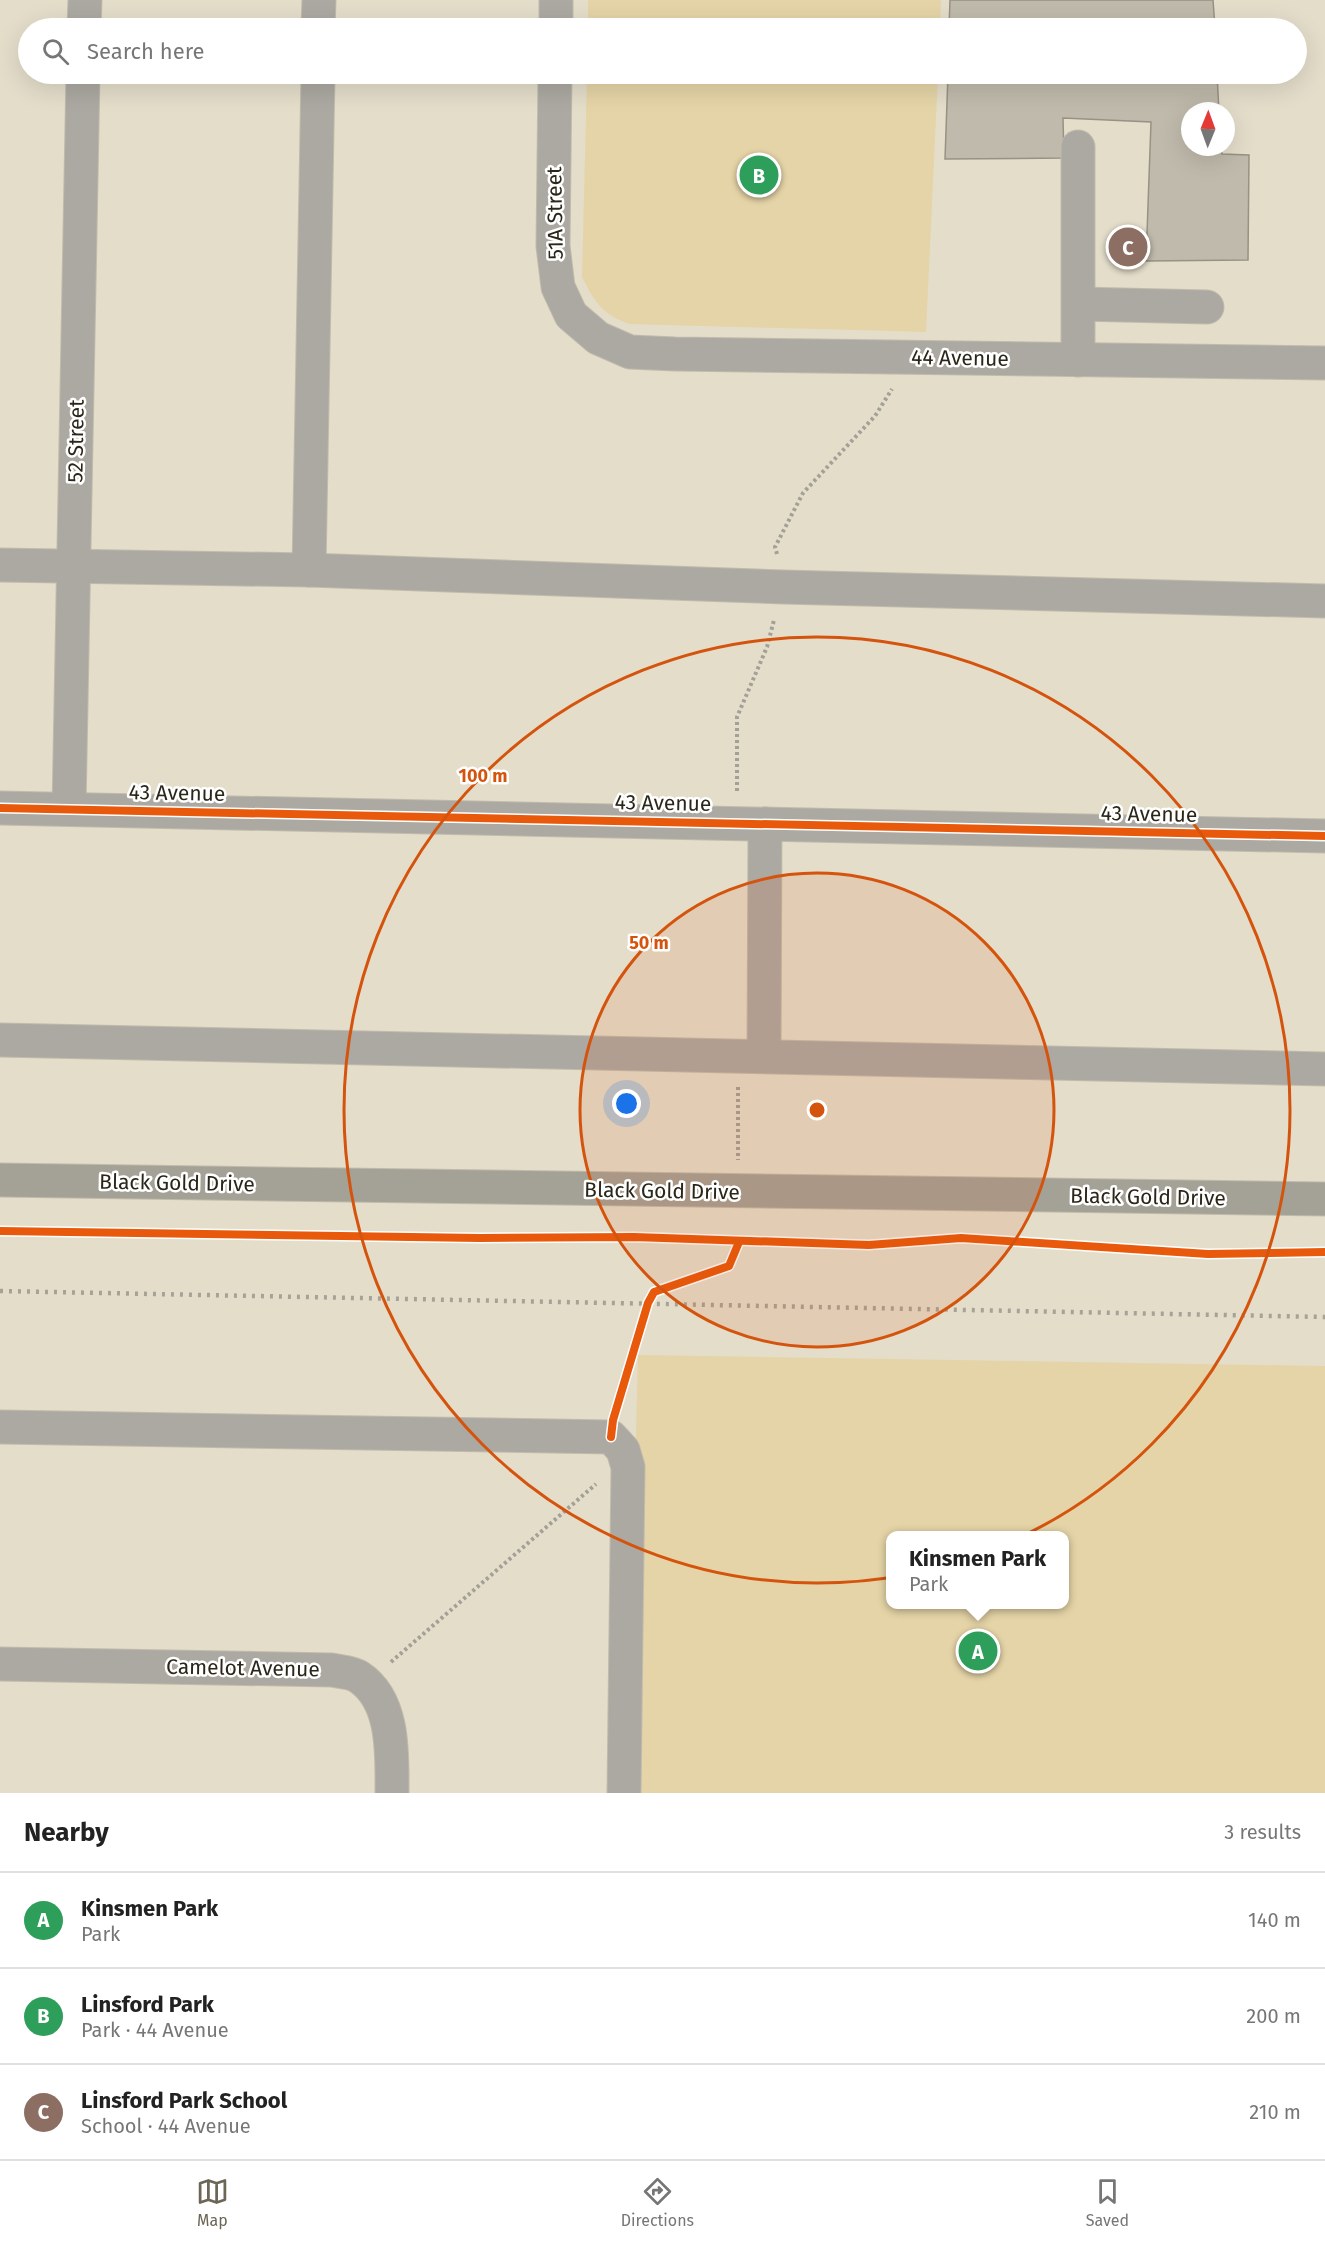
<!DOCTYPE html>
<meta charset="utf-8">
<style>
body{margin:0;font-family:"Fira Sans",sans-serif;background:#f2f2f2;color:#222}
.compass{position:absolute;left:1181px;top:102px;width:54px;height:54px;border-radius:50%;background:#fff;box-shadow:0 6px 24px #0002;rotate:1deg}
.you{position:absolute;left:627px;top:1104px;width:21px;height:21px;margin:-15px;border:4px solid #fff;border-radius:50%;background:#1a73e8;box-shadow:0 0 0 9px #1a73e833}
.badge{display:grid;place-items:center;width:39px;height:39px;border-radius:50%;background:#6b6656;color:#fff;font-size:20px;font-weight:700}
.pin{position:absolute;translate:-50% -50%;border:3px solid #fff;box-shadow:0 2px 6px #0006}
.popup{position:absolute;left:886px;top:1531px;width:183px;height:78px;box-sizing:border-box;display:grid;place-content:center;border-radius:12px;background:#fff;filter:drop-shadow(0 2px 4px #0005);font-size:20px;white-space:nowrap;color:#767676}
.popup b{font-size:22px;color:#222}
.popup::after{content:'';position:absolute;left:50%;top:100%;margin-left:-12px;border:12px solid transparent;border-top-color:#fff}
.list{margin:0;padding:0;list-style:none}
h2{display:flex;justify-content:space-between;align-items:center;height:78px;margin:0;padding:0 24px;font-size:26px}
h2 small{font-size:20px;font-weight:400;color:#767676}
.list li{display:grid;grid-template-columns:39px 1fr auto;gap:18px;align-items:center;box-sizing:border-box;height:96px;padding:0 24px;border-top:2px solid #e0e0e0}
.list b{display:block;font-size:22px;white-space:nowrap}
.list p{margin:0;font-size:20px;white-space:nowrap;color:#767676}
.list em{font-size:20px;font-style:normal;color:#767676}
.icon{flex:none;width:33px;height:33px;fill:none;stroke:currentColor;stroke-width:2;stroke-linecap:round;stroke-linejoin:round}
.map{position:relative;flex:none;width:1325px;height:1793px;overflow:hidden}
.search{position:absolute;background:#fff;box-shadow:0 6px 24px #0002;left:18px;right:18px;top:18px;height:66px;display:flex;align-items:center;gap:15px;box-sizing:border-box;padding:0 21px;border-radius:33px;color:#767676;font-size:22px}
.sheet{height:366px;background:#fff}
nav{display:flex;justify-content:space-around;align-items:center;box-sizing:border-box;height:84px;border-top:2px solid #e0e0e0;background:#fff;font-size:16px;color:#767676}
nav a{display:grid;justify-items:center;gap:3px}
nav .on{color:#6b6656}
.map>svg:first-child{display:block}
</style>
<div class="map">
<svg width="1325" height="1793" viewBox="0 0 1325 1793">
<rect width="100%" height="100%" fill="#e4ddca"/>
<!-- green -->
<g fill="#e5d4a7" fill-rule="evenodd">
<polygon points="588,0 941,0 940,28 588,28"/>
<path d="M 587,74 L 938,74 L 926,332 L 629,324 C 601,313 596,304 582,277 Z"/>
<path d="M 638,1355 L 1325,1366 L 1325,1793 L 627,1793 ZM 891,1536 L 1065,1536 L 1065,1604 L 891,1604 Z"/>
</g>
<!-- building -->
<g fill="#bfbaab" stroke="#979284" stroke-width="1.5">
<polygon points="950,0 1213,0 1215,28 949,28"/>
<polygon points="948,74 1217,74 1219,111 1190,111 1190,147 1221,147 1222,154 1249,155 1248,260 1146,261 1151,122 1063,118 1064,158 945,159"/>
</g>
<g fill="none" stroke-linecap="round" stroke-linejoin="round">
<!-- minor casing -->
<g stroke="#c0bbac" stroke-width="35">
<g id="minor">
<polyline points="84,28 85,0"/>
<polyline points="318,28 319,0"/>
<polyline points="556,28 556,0"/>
<polyline points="555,74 553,246 558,287 571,315 598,338 630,352 675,354 1325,363"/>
<polyline points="1078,147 1078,360"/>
<polyline points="1079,304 1207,307"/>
<polyline points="0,565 309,570 783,587 1325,601"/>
<polyline points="309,570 318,74"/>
<polyline points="0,808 1325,836"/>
<polyline points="69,809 83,74"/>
<polyline points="0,1040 1325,1069"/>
<polyline points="764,1056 765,824"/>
<polyline points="0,1427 611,1437 623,1450 628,1467 624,1793"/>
<path d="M 0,1664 L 332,1670 C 340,1672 352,1672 359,1677 C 395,1701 392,1755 392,1793"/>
</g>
</g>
<!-- major casing -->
<g stroke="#c0bbac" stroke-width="35">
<polyline id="major" points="0,1180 1325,1199"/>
</g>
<!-- path -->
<g stroke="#a3a097" stroke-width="4" stroke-dasharray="3 3" stroke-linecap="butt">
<polyline points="777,554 775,547 803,493 875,416 892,389"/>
<polyline points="737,791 737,717 767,647 774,620"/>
<polyline points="738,1087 738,1160"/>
<polyline points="391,1662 596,1484"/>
</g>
<!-- minor -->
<use href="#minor" stroke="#aca9a2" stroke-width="33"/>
<!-- major -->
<use href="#major" stroke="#a4a196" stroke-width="33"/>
<!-- rail -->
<polyline stroke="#a7a297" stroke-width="4.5" stroke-dasharray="3 6" stroke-linecap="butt" points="0,1291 1325,1317"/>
<!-- cycleway casing -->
<g stroke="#fff" stroke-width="11">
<g id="cycleway">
<polyline points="0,808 1325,836"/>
<polyline points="0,1231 480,1238 634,1237 869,1245 961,1238 1208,1254 1325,1252"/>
<polyline points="611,1437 613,1420 648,1303 654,1292 729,1266 739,1242"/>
</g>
</g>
<!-- cycleway -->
<use href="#cycleway" stroke="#e8590c" stroke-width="8"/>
</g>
<!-- distance rings -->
<circle cx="817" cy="1110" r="237" fill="#d5540d" fill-opacity=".12"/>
<g fill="none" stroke="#d5540d" stroke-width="3">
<circle cx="817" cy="1110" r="237"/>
<circle cx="817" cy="1110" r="473"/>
</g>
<g text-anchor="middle" stroke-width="5" stroke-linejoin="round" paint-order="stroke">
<!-- street labels -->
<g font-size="21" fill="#2a2618" stroke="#fff">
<text transform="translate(555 213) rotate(-91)" y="7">51A Street</text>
<text transform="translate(960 358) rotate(1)" y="7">44 Avenue</text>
<text transform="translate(76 441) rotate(-89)" y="7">52 Street</text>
<text transform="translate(177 793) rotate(1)" y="7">43 Avenue</text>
<text transform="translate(663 803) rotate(1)" y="7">43 Avenue</text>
<text transform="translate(1149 814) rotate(1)" y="7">43 Avenue</text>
<text transform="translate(177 1183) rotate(1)" y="7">Black Gold Drive</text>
<text transform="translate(662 1191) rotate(1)" y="7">Black Gold Drive</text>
<text transform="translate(1148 1197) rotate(1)" y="7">Black Gold Drive</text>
<text transform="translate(243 1668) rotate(1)" y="7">Camelot Avenue</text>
</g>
</g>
<circle cx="817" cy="1110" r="9" fill="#d5540d" stroke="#fff" stroke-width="3"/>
<g font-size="18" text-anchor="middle" font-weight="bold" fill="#d5540d" stroke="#fff" stroke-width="5" stroke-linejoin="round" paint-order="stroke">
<text x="483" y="782">100 m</text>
<text x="649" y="949">50 m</text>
</g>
</svg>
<svg class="compass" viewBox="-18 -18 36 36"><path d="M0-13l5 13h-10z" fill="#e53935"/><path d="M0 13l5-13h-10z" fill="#767676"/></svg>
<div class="you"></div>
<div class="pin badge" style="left:978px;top:1651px;background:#2e9e5b">A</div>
<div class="popup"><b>Kinsmen Park</b>Park</div>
<div class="pin badge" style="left:759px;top:175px;background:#2e9e5b">B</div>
<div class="pin badge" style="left:1128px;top:247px;background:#8d6e63">C</div>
<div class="search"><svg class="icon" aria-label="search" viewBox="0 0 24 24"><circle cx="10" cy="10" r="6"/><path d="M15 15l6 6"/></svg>Search here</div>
</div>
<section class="sheet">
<h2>Nearby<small>3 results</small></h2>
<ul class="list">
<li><span class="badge" style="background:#2e9e5b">A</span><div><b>Kinsmen Park</b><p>Park</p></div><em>140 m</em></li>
<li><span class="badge" style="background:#2e9e5b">B</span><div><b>Linsford Park</b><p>Park · 44 Avenue</p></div><em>200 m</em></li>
<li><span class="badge" style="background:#8d6e63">C</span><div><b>Linsford Park School</b><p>School · 44 Avenue</p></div><em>210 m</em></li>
</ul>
</section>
<nav>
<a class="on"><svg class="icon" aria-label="map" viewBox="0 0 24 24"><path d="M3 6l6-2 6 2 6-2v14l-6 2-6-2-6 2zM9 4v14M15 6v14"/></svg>Map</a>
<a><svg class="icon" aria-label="directions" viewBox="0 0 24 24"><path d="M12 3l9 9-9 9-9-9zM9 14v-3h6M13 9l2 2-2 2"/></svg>Directions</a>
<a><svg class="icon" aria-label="saved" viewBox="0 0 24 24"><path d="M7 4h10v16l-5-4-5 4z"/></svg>Saved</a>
</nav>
